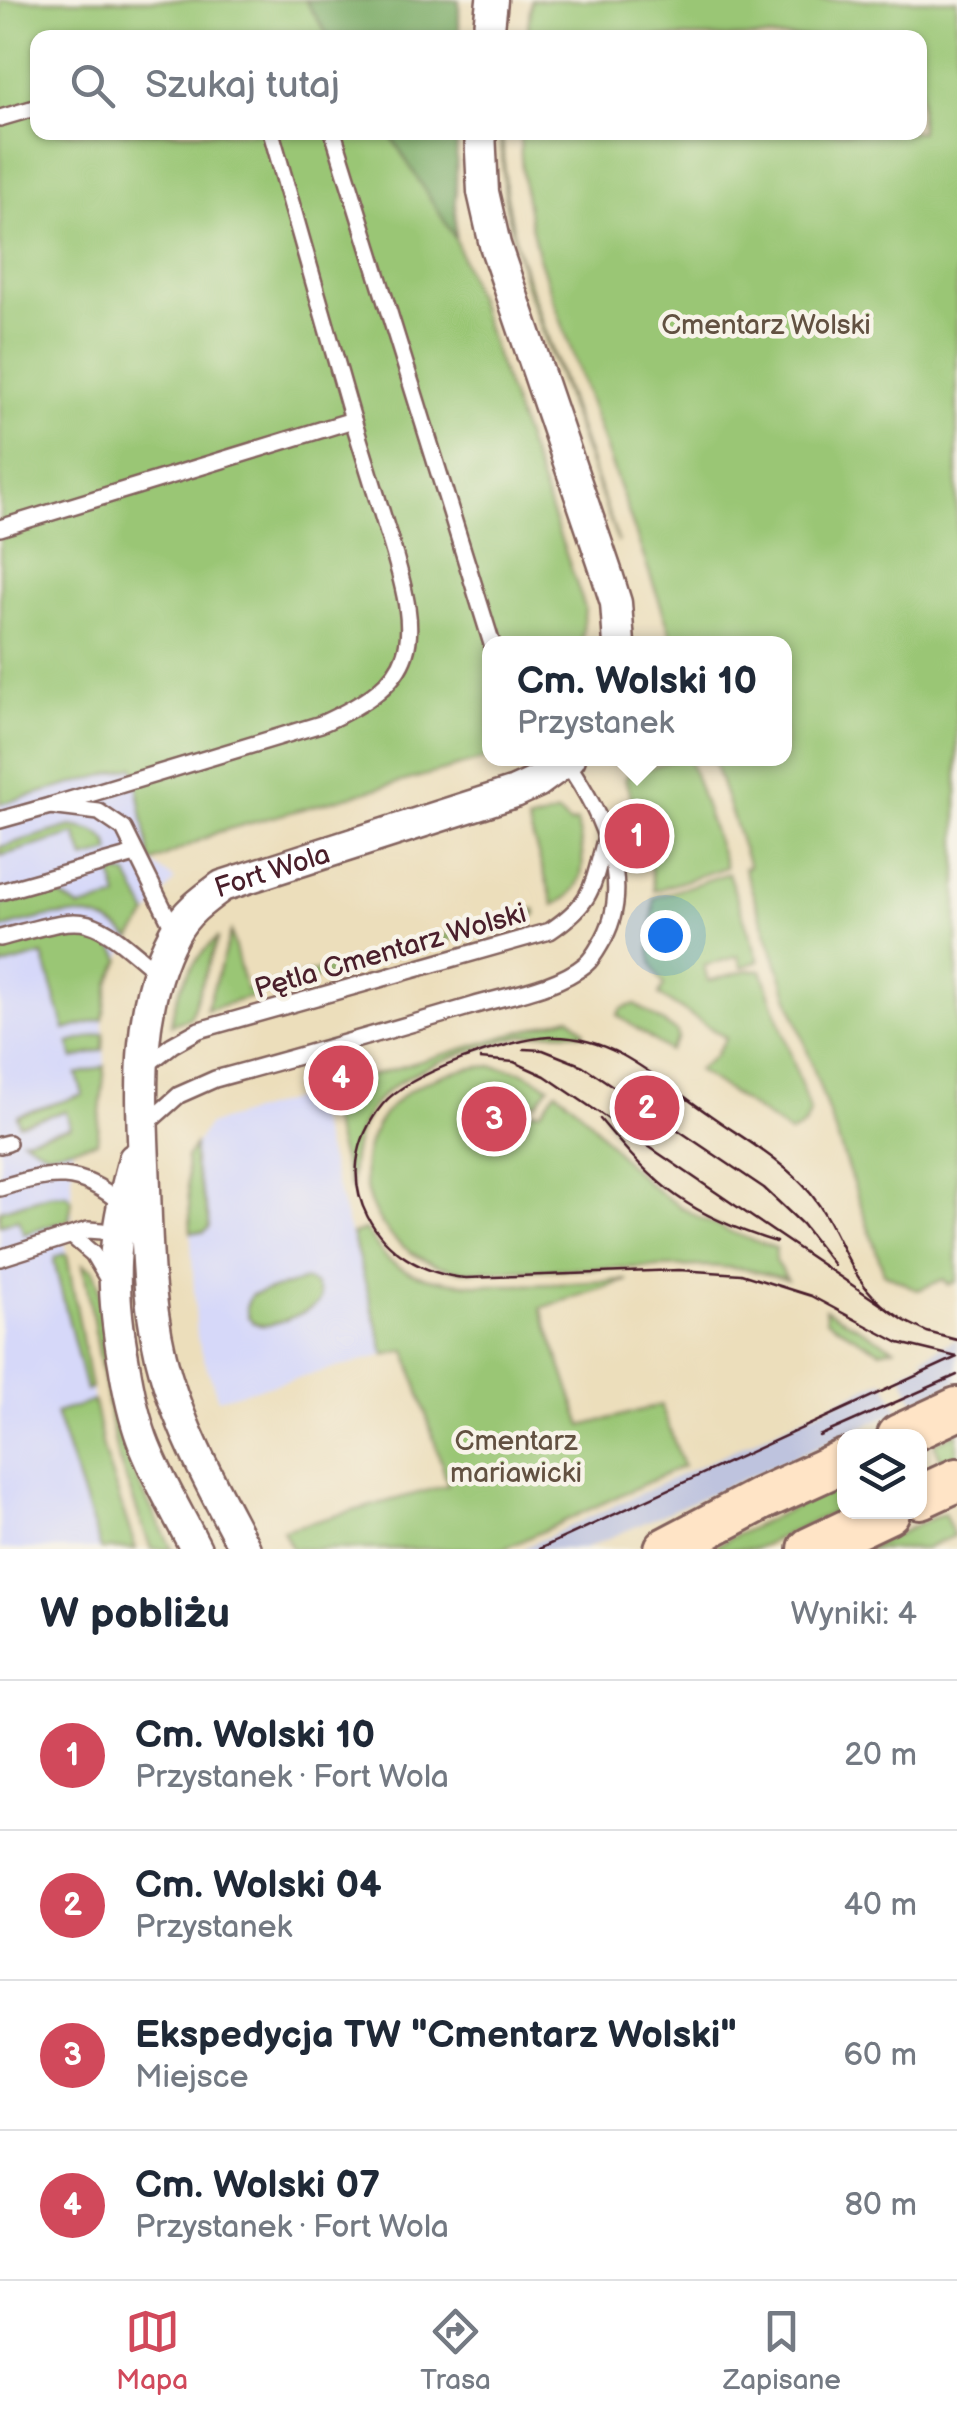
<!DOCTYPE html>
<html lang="pl">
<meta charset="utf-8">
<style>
body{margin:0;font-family:"Balsamiq Sans",sans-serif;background:#f6f6f7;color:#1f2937}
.controls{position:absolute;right:30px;bottom:30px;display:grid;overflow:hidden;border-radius:20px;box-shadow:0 2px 8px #0004}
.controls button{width:90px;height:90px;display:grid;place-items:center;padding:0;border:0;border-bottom:2px solid #e0e1e3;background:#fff;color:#1f2937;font:50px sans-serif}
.you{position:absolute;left:665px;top:935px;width:35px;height:35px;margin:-25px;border:8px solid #fff;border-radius:50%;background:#1a73e8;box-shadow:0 0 0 15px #1a73e833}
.badge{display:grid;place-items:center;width:65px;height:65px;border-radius:50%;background:#d1495b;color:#fff;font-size:32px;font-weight:700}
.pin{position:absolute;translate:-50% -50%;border:5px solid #fff;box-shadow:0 2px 10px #0006}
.popup{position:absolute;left:482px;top:636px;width:310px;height:130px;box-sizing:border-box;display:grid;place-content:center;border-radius:20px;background:#fff;filter:drop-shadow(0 2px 8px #0005);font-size:32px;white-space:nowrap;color:#747a83}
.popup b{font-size:38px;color:#1f2937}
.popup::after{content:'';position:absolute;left:50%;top:100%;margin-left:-20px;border:20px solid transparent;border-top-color:#fff}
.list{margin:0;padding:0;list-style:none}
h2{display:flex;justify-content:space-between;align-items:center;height:130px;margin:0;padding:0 40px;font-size:42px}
h2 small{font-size:32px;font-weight:400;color:#747a83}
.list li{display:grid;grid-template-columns:65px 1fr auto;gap:30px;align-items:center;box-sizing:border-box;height:150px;padding:0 40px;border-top:2px solid #e0e1e3}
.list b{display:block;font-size:38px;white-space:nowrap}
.list p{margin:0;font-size:32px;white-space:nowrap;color:#747a83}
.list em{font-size:32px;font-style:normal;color:#747a83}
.icon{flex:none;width:55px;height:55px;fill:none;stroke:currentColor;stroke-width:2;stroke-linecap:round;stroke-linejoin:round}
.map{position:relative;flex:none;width:957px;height:1549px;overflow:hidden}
.search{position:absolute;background:#fff;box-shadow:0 2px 8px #0004;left:30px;right:30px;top:30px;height:110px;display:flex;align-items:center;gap:25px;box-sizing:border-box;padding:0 35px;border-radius:20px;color:#747a83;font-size:38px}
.sheet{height:730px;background:#fff}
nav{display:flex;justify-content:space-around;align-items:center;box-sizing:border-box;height:140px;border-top:2px solid #e0e1e3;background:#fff;font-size:28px;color:#747a83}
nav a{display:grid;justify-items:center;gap:5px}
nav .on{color:#d1495b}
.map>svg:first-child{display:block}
</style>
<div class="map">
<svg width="957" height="1549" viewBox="0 0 957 1549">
<rect width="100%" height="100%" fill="#f7f3e8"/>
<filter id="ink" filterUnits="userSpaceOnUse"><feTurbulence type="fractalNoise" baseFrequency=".01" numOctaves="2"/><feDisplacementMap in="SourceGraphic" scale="20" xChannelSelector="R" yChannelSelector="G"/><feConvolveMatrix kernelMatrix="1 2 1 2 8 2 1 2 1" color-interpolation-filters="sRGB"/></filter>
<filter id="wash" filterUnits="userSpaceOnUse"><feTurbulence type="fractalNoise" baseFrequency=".0048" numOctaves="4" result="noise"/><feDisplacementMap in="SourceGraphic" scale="40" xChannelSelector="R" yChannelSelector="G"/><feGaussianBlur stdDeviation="2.25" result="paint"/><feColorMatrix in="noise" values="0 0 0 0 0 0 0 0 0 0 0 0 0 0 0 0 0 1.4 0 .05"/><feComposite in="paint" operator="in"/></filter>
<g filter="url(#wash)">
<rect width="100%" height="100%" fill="#ecdebb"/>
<!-- built -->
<g fill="#d6d8f9">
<polygon points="134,767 151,863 175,880 131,939 112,974 103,1019 105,1066 97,1142 72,1148 72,1218 61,1224 102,1445 136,1549 0,1549 0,804"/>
<polygon points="310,1094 385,1355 218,1399 197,1338 186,1158 208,1125"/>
</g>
<!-- industrial -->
<g fill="#bec3de">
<polygon points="957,1338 957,1381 914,1402 902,1373 928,1361 921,1358"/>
<polygon points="884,1380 899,1411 584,1549 521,1549"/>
</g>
<!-- green -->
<g fill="#9ac674" stroke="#727250" stroke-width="2.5">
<polygon points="0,0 459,0 455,37 38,38 38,132 453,133 455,238 585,608 582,643 490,644 489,758 218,832 151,863 134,767 0,804"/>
<path d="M 531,0 L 957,0 L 957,1282 L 948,1285 L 944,1279 L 918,1290 L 884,1273 L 744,868 L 749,866 L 713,759 L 784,758 L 784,644 L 674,643 L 539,258 C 528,217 520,175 520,132 L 920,132 L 920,38 L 527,37 Z"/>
<polygon points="500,133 502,133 506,191 516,245 618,542 525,282 506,205"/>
<polygon points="678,759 689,759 726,867 654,891 650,865 625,778 628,774"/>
<path d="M 558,813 L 570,824 L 577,822 C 584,853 591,890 554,905 L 528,822 Z"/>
<path d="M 71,826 C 89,829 108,832 111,852 L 84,859 L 76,834 L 0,856 L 0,847 Z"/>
<path d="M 115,872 L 128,875 L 148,915 L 131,939 C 93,901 46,916 0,929 L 0,905 L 50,890 L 80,908 L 118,898 L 112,874 Z"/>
<path d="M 728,873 L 759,961 L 742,967 L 738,956 L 704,966 L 708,981 L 748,970 L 762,970 L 810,1111 C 808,1123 802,1130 790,1133 L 697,1070 L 715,1056 L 726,1038 L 659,995 L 664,985 C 640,954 654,931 654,898 Z"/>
<polygon points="535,909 536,915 206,1010 231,932 246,991"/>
<path d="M 60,930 C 84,930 110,935 121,960 L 109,983 L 103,1019 L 65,1030 L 43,955 L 0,967 L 0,948 Z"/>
<path d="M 218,937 L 190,1017 L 171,1025 C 175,988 191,962 218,937 Z"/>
<polygon points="635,1004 677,1032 678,1038 669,1051 617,1015 622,1008"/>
<path d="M 570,1017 L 584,1030 L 584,1034 C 541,1028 510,1038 470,1051 C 393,1077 350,1100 351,1190 L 322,1090 Z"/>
<polygon points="104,1033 103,1050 73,1059 69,1043"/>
<polygon points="105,1066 97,1142 47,1153 23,1139 70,1127 66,1111 19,1124 17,1115 83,1095 77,1074"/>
<path d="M 492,1066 L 521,1071 L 549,1086 L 537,1103 L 508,1105 L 490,1093 L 482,1095 L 467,1119 L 505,1144 L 524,1116 L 520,1112 L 541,1111 L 556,1091 C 588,1113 606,1142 633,1169 C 673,1210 722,1231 776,1248 L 775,1261 L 787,1279 L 744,1269 L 708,1266 L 465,1271 C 385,1264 331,1178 388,1110 C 413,1080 456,1068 492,1066 Z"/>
<polygon points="194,1146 194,1165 209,1219 209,1228 204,1232 191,1232 186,1158"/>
<polygon points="67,1194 72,1200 69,1220 24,1234 18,1219 0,1225 0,1210 49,1195"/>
<path d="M 365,1230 C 373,1240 380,1253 390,1261 C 436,1298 570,1282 628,1280 L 541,1308 L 582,1426 L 661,1405 L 683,1466 L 504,1549 L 292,1549 L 283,1530 L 448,1485 L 406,1350 L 385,1355 L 352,1234 Z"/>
<polygon points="63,1254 67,1255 91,1388 86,1390 54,1262 55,1257"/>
<polygon points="83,1264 93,1270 98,1284 121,1440 133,1472 172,1549 151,1549 117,1455"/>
<path d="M 305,1280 L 315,1284 C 317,1289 321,1294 320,1299 C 317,1310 272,1327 261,1325 C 253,1324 253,1323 248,1317 L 246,1307 L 251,1295 Z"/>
<polygon points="825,1309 894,1348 880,1351 826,1320"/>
<polygon points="94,1401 104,1453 136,1549 101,1549 55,1413"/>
<polygon points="957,1432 957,1455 942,1462 934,1443"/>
<polygon points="844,1483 844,1507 755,1549 708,1549"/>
<polygon points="944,1513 954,1536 925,1549 865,1549"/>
</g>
<!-- forest -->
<g fill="#7bab66" stroke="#626548" stroke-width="2.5">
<polygon points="305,0 459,0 459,37 329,37"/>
<polygon points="389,133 457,133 455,238"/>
</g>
</g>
<g filter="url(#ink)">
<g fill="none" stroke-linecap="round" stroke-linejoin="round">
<!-- service casing -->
<g stroke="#83625d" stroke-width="20">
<g id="service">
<polyline points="0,118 38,107"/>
<polyline points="333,132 492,644"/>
<polyline points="0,528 353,420 271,132"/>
<path d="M 50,806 L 321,724 C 421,679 421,643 392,546 C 379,504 366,462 353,420"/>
<polyline points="0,820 50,806 99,812 124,829 175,932"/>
<polyline points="0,892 135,854"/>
<path d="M 0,938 C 90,914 86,911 157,972"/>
<path d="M 145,1066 L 172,1045 L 199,1030 L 550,931 C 593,902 592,888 605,840"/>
<path d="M 143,1127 L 179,1095 L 215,1079 C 301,1056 387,1031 472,1006 C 509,995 557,988 586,964 C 592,959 596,952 600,945 C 637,887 602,813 566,762"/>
<polyline points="0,1145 8,1143"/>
<path d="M 0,1188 C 52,1172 79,1167 122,1204"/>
<polyline points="72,1236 93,1254 110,1283"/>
<polyline points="0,1258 88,1230 102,1231 120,1239"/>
</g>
</g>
<!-- minor casing -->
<g stroke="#83625d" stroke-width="35">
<g id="minor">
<polyline points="488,38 492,0"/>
<polyline points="480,132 483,192 495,245 606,571 616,603 619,644"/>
<path d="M 134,1159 C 112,1240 109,1281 124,1364 C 128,1389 133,1414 142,1439 C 156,1477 178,1513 196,1549"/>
<path id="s1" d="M 245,1549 C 216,1493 184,1437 166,1376 C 148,1315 147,1251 145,1188 C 142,1105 133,1009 174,934 C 185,913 203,900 222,886 L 515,792 L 537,782 L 570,758"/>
</g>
</g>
<!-- secondary casing -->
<g stroke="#83625d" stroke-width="48">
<g id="secondary">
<polyline points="899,1436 957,1409"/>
<polyline points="920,1497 957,1480"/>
<polyline points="666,1549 761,1499 844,1461"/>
<polyline points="810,1549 888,1512"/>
</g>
</g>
<!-- service -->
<use href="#service" stroke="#fff" stroke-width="15"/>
<!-- minor -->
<use href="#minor" stroke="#fff" stroke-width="30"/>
<!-- secondary -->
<use href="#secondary" stroke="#ffe4c6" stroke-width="42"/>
<!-- tram -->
<g stroke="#4a1f2b" stroke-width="2.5">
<polyline points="524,1049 543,1050 583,1066 764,1188 802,1224 834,1265"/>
<polyline points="480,1059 514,1062 545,1076 905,1321 927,1332 957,1340"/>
<path d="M 600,1119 C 657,1188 689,1215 776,1242"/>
<path d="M 891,1312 C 846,1279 843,1234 811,1194 C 784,1161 744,1139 710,1115 C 681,1095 653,1072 622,1055 C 600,1043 574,1036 549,1037 C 510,1039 409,1073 383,1104 C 321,1179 376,1271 466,1278 L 679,1270 L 741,1274 L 811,1296 L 899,1343 L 957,1357"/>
<polyline points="819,1436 957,1375"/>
<polyline points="539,1549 957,1357"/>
</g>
</g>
</g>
<g text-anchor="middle" stroke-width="9" stroke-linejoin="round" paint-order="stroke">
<!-- park labels -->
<g font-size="28" fill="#625141" stroke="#f7f3e8">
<text x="766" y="334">Cmentarz Wolski</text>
<text x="516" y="1450">Cmentarz<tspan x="516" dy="32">mariawicki</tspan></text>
</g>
<!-- street labels -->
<g font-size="28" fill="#4a1f2b" stroke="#f7f3e8">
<text dy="10" stroke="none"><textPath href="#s1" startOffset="760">Fort Wola</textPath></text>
<text transform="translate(390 950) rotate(-16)" y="10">Pętla Cmentarz Wolski</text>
</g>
</g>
</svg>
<div class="controls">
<button><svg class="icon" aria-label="layers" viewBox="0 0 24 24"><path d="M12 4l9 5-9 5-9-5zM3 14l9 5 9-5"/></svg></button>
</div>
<div class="you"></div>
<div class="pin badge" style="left:637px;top:836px">1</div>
<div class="popup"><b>Cm. Wolski 10</b>Przystanek</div>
<div class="pin badge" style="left:647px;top:1108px">2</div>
<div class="pin badge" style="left:494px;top:1119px">3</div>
<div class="pin badge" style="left:341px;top:1078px">4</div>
<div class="search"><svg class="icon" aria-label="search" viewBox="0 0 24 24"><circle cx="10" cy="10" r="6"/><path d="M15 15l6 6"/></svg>Szukaj tutaj</div>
</div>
<section class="sheet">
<h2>W pobliżu<small>Wyniki: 4</small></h2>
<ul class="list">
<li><span class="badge">1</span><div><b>Cm. Wolski 10</b><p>Przystanek · Fort Wola</p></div><em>20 m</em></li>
<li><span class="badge">2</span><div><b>Cm. Wolski 04</b><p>Przystanek</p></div><em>40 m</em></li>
<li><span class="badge">3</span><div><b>Ekspedycja TW &quot;Cmentarz Wolski&quot;</b><p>Miejsce</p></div><em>60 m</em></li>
<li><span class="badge">4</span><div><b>Cm. Wolski 07</b><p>Przystanek · Fort Wola</p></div><em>80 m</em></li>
</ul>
</section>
<nav>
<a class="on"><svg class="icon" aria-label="map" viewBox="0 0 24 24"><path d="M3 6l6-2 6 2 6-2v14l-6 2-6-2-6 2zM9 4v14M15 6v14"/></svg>Mapa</a>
<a><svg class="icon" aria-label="directions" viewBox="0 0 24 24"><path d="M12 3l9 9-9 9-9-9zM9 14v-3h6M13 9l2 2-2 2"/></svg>Trasa</a>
<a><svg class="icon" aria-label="saved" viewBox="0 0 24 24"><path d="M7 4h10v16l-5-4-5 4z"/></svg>Zapisane</a>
</nav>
